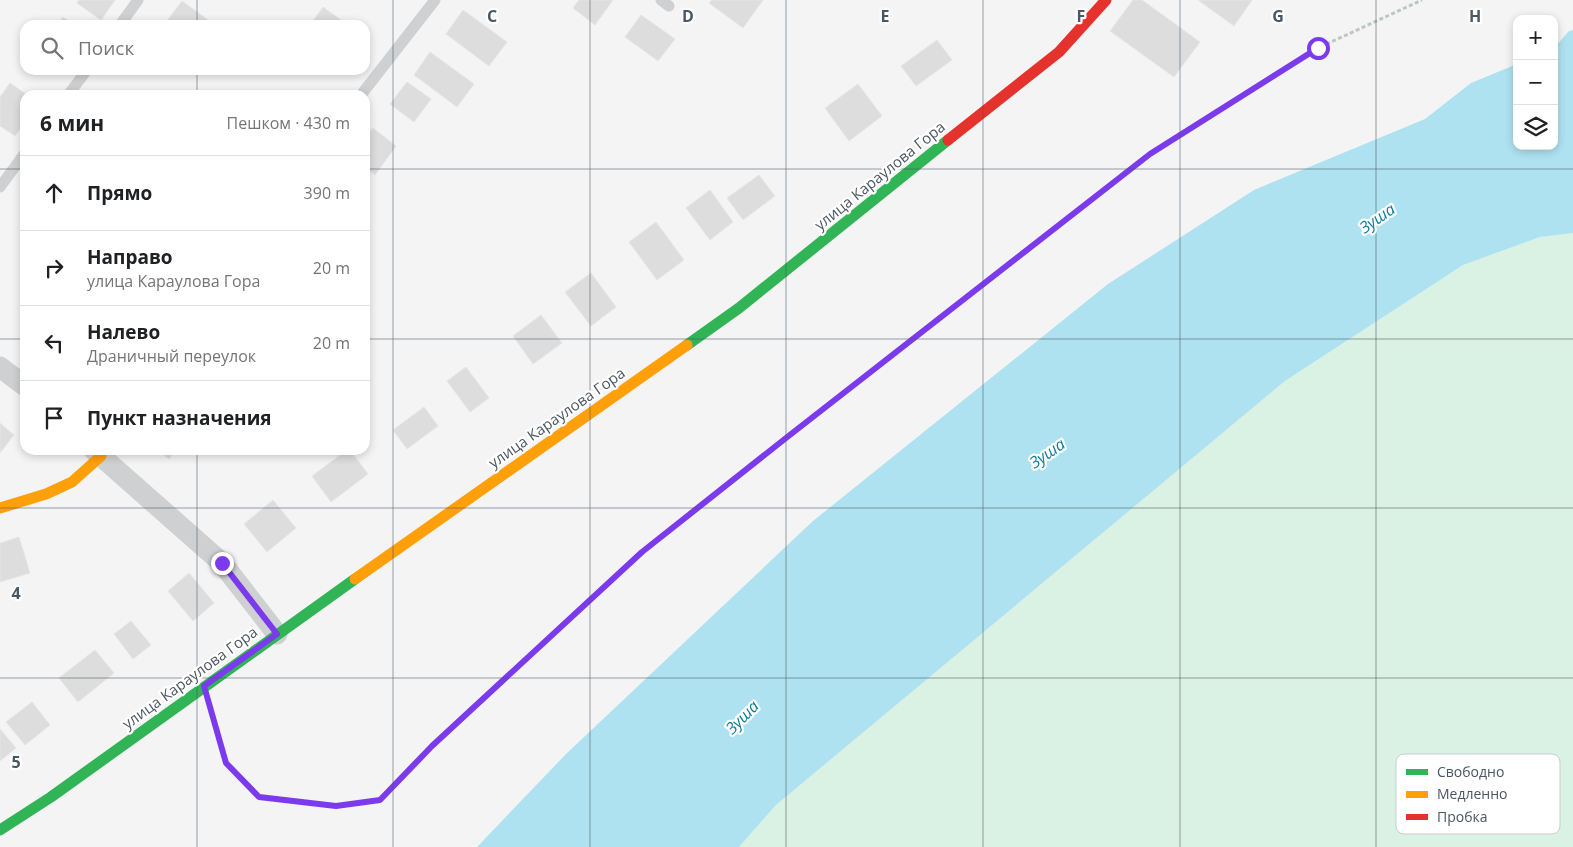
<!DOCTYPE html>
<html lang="ru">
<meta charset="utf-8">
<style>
body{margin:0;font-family:"Open Sans",sans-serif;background:#f2f2f2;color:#202124}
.controls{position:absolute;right:15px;top:15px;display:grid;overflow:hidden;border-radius:10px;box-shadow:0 2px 8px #0003}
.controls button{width:45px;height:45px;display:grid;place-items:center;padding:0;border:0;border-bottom:1px solid #e0e0e0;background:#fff;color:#202124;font:25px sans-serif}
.stop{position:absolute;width:15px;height:15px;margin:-11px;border:4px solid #7c3aed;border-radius:50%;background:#fff}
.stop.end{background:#7c3aed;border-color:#fff;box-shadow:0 1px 5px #0008}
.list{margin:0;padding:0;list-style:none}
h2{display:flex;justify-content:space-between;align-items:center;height:65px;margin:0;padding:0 20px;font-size:21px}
h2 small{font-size:16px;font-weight:400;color:#757577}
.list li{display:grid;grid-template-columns:32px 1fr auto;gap:15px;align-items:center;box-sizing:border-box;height:75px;padding:0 20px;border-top:1px solid #e0e0e0}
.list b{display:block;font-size:19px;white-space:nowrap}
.list p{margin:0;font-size:16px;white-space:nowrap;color:#757577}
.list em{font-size:16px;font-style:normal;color:#757577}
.icon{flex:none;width:28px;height:28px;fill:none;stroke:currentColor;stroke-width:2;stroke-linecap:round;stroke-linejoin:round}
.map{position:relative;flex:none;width:1573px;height:847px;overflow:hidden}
.search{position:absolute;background:#fff;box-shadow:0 2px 8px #0003;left:20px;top:20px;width:350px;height:55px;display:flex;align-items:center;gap:12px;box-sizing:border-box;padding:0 18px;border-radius:15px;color:#757577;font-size:19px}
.panel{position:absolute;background:#fff;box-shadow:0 2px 8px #0003;left:20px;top:90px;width:350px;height:365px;border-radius:15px}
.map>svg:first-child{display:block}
</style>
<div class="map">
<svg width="1573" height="847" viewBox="0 0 1573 847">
<rect width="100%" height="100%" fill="#f4f4f4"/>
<!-- green -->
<polygon fill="#d9f2e3" points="1573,233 1573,847 739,847 776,805 1285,381 1463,265 1540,237"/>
<!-- water -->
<polygon fill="#aee2f0" points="1573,30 1573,233 1540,237 1463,265 1285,381 776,805 739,847 477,847 566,754 813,521 1108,284 1254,190 1425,119 1471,83 1517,64 1517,146 1554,146 1554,48 1569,31"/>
<!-- building -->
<g fill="#ddddde" stroke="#e5e6e7">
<polygon points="79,0 115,0 101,20 77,3"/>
<polygon points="579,0 613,0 595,25 573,8"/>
<polygon points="712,0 763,0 743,28 709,3"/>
<polygon points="1133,0 1142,0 1200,42 1174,77 1110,31"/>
<polygon points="1198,0 1252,0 1234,26"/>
<polygon points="182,1 212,23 211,25 164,25"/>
<polygon points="323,7 348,25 310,25"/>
<polygon points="463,10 507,42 489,66 446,34"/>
<polygon points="641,15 675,39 658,61 625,37"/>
<polygon points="63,17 74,25 57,25"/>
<polygon points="937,40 952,60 916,86 901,66"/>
<polygon points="430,52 474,84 457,107 414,75"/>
<polygon points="407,82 431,99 414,122 390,104"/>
<polygon points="10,83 27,95 25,95 25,122 15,136 0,126 0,97"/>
<polygon points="858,84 882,116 849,141 825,108"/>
<polygon points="373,128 396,146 375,175 365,167 365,139"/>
<polygon points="759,175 775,196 743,220 727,198"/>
<polygon points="710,190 733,222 710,240 686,208"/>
<polygon points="656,222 684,260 657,280 629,242"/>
<polygon points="591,273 616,307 591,326 565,292"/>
<polygon points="541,315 562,343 533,364 513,336"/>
<polygon points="466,367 489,398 470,412 447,381"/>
<polygon points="424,407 438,426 407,449 393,430"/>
<polygon points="0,423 14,435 0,453"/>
<polygon points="158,450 176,450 169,459"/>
<polygon points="347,450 350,450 368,474 331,502 312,476"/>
<polygon points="273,500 296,528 267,552 244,524"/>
<polygon points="19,537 30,573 0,582 0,543"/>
<polygon points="189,573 214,603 193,621 168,591"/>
<polygon points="131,621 151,645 133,659 114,634"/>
<polygon points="95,650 114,673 78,702 59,678"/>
<polygon points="32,702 50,725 25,745 6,722"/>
<polygon points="0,729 16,748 0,761"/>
</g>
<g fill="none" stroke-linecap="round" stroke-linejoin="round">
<!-- path -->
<polyline stroke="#bcc7c4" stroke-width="3" stroke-dasharray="4 2.5" stroke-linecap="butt" points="211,712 226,763 259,797 336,806 380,800 432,746 487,697 642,552 786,438 1150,154 1318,48 1422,0"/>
<!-- lane -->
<g stroke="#ced0d2" stroke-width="11">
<polyline points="661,0 669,6"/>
<polyline points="120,25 138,0"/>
<polyline points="68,95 87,70"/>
<polyline points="361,95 435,0"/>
<polyline points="0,187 25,153"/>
</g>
<!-- street -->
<g stroke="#ced0d2" stroke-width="21">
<polyline points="0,367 25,386"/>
<polyline points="94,450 222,563 277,634"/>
</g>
<!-- fast -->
<g stroke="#30b455" stroke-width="11">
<polyline points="687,345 739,308 948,140"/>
<polyline points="0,830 51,797 355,579"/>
</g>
<!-- slow -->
<g stroke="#ff9f0a" stroke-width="11">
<polyline points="0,508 46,494 72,482 101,456"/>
<polyline points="355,579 687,345"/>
</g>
<!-- jam -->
<polyline stroke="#e5322d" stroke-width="11" points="948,140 1059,52 1106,0"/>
</g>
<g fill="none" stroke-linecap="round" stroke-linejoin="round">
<!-- route -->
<polyline stroke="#7c3aed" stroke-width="6" points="222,563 277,634 204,686 226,763 259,797 336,806 380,800 432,746 642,552 786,438 1150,154 1318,48"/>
</g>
<!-- grid -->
<path fill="none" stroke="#4a5661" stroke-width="1" stroke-opacity="0.55" d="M 197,0 L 197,25M 393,0 L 393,847M 590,0 L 590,847M 786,0 L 786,847M 983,0 L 983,847M 1180,0 L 1180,847M 1376,0 L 1376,847M 197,70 L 197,95M 0,169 L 25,169M 365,169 L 1573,169M 0,339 L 25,339M 365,339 L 1573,339M 197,450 L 197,847M 0,508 L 1573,508M 0,678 L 1573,678"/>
<g text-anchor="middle" stroke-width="4.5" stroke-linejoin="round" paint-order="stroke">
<!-- street labels -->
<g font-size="15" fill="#4a5661" stroke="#fff">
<text transform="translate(880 176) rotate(-39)" y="5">улица Караулова Гора</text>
<text transform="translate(557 418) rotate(-35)" y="5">улица Караулова Гора</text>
<text transform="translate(190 678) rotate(-36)" y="5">улица Караулова Гора</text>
</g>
<!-- water labels -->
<g font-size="16" font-style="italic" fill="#0c7c9b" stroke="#fff">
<text transform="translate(1377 218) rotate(-35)" y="6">Зуша</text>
<text transform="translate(1047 453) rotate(-35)" y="6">Зуша</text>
<text transform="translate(742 717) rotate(-45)" y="6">Зуша</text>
</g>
</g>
<!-- legend -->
<rect x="1396" y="754" width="164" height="80" rx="8" fill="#fff" stroke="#c9ccd0" stroke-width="1"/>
<rect x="1406" y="769" width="22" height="6" fill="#30b455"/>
<rect x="1406" y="791" width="22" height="7" fill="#ff9f0a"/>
<rect x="1406" y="814" width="22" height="6" fill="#e5322d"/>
<g font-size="14" fill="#4a5661">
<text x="1437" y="777">Свободно</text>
<text x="1437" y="799">Медленно</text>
<text x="1437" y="822">Пробка</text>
</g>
<g font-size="16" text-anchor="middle" font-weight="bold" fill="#4a5661" stroke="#fff" stroke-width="4.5" stroke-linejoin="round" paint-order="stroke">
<text x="492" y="22">C</text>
<text x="688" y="22">D</text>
<text x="885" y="22">E</text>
<text x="1081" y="22">F</text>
<text x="1278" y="22">G</text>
<text x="1475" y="22">H</text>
<text x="16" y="599">4</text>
<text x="16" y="768">5</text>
</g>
</svg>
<div class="controls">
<button>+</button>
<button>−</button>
<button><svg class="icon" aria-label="layers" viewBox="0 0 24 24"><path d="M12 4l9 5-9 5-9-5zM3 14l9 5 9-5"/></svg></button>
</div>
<div class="stop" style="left:1318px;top:48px"></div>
<div class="stop end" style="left:222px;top:563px"></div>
<div class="search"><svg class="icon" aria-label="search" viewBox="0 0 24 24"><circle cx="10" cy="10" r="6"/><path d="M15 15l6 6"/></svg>Поиск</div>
<section class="panel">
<h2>6 мин<small>Пешком · 430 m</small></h2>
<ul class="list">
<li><svg class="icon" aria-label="ahead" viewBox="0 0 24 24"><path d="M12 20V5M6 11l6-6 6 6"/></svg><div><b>Прямо</b></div><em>390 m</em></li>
<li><svg class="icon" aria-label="right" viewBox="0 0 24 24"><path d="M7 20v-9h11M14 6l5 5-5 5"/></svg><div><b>Направо</b><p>улица Караулова Гора</p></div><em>20 m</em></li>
<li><svg class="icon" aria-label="left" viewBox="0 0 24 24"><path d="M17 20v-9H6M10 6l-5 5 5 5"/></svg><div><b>Налево</b><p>Драничный переулок</p></div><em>20 m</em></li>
<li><svg class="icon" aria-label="arrive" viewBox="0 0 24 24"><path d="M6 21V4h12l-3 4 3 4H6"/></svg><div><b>Пункт назначения</b></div></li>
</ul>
</section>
</div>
